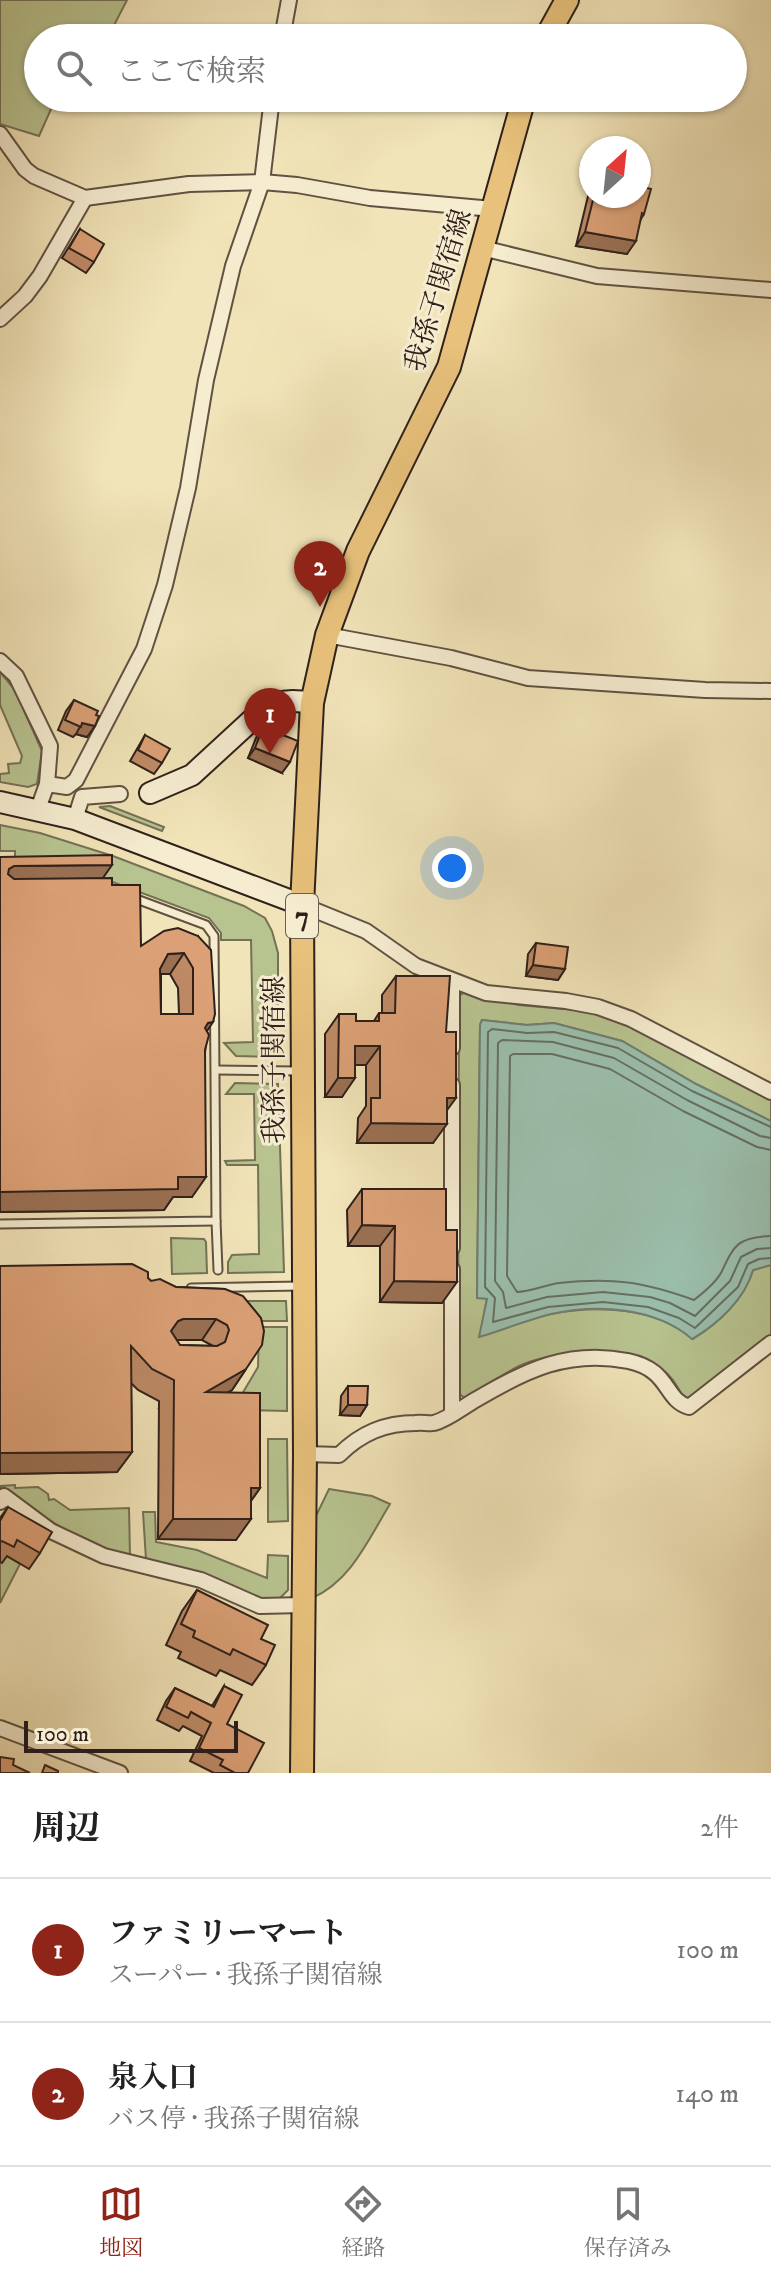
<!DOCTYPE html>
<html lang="ja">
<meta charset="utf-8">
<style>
body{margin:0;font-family:"IM FELL DW Pica","Noto Serif JP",serif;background:#f6f6f6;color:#222}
.compass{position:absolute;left:579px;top:136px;width:72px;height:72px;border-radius:50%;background:#fff;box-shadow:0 2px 6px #0004;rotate:27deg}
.scale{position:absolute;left:24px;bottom:20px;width:214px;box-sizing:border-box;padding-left:8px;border:4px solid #2f201b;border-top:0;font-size:22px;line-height:28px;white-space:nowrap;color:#2f201b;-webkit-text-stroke:6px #f6edd1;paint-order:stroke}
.you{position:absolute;left:452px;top:868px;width:28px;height:28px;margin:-20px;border:6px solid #fff;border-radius:50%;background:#1a73e8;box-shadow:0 0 0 12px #1a73e833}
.badge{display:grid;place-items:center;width:52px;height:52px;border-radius:50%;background:#8f2418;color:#fff;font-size:26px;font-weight:700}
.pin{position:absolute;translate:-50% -66px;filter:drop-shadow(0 2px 4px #0008)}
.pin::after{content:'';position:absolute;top:42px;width:28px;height:24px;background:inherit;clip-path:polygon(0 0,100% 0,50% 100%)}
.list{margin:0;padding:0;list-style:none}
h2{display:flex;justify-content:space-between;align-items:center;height:104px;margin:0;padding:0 32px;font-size:34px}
h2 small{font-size:26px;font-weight:400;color:#767676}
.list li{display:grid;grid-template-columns:52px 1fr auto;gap:24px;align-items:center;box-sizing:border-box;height:144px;padding:0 32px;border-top:2px solid #e0e0e0}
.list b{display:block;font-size:30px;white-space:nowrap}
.list p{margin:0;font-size:26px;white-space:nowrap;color:#767676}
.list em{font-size:26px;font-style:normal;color:#767676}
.icon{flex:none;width:44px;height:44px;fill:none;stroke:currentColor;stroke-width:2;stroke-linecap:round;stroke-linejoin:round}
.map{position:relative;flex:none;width:771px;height:1773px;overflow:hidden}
.search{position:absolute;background:#fff;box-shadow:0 2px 6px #0004;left:24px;right:24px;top:24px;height:88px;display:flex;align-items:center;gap:20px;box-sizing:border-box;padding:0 28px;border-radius:44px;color:#767676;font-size:30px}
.sheet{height:392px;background:#fff}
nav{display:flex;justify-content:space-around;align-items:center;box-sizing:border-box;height:112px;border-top:2px solid #e0e0e0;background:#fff;font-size:22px;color:#767676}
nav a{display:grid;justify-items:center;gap:4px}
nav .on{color:#8f2418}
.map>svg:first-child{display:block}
</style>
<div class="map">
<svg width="771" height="1773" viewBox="0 0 771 1773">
<rect width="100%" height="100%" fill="#f1e4b8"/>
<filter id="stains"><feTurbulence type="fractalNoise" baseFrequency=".0025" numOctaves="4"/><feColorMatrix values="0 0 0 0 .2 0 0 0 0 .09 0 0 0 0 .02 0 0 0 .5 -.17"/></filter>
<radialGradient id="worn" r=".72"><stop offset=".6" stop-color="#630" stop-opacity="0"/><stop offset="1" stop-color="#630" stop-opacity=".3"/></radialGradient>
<!-- green -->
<g fill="#b8c490" stroke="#747256" stroke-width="2">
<polygon points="0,0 127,0 108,37 38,38 38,98 56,98 39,136 0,124"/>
<polygon points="0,672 15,690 42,751 37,784 28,787 0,782 0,774 9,773 8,764 20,763 22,756 0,705"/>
<polygon points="110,806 164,827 162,831 99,807"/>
<polygon points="0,825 40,833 113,856 244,906 265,918 272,931 278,953 278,1057 236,1056 224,1043 253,1042 251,940 221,940 221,933 209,918 110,881 15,877 15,851 0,851"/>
<path d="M 465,992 L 519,1005 L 598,1012 L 627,1022 L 663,1043 L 771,1099 L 771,1121 L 696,1084 L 622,1041 L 554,1023 L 527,1025 L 482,1020 L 480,1025 L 477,1297 L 487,1298 L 480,1336 C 503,1329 527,1319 551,1314 C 598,1305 655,1307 693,1339 C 717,1324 745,1298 753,1270 L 771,1265 L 771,1335 L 691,1398 L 684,1398 C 678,1388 672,1376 662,1369 C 631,1346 552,1350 519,1366 C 500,1376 483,1387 465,1398 L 458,1393 L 459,996 Z"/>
<polygon points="235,1083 278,1084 284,1272 228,1273 228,1262 232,1255 259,1254 258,1165 227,1165 225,1161 255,1160 254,1094 226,1094"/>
<polygon points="171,1238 204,1239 206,1242 207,1273 172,1274"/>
<polygon points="168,1301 286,1301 287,1321 234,1321"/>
<polygon points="259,1327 287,1327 287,1411 159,1408 161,1405 242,1394 258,1367"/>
<polygon points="268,1439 287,1439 288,1521 268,1522"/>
<path d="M 15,1485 L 15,1488 L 38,1487 L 48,1494 L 49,1500 L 54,1499 L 70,1510 L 129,1508 L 130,1556 C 81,1546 42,1516 2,1486 L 0,1488 L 0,1486 Z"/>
<path d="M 329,1489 L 372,1496 L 390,1504 C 368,1540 351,1581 312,1598 L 313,1522 Z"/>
<polygon points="143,1512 155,1512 156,1542 197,1550 267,1578 268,1555 288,1556 288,1590 280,1598 261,1599 146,1560"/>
<polygon points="6,1556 20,1564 0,1603 0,1562"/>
</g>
<!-- water -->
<path fill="#9bbfad" stroke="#707f73" stroke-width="2" d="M 482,1020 L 527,1025 L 554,1023 L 622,1041 L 696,1084 L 771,1121 L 771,1265 L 753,1270 C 745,1299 718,1324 692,1339 C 655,1307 598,1304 551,1314 C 527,1320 503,1330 479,1337 L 487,1299 L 477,1298 L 480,1025 Z"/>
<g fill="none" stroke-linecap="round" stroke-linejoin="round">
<!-- shore -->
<g stroke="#657064" stroke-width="2">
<polyline points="771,1127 692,1091 618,1048 554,1032 527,1033 492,1029 488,1032 485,1287 495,1298 493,1322 548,1307 603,1302 648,1307 679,1318 695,1328 738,1287 748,1264 759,1259 771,1258"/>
<polyline points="771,1138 760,1136 687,1100 614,1058 553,1042 502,1040 498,1043 495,1281 503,1292 506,1308 547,1297 603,1292 650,1297 670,1303 695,1316 730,1281 741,1257 757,1249 771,1248"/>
<path d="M 771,1150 L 757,1147 L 683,1111 L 610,1069 L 552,1054 L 513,1054 L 510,1056 L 507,1276 L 517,1292 C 530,1292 545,1285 559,1283 C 613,1277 644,1282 694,1300 C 703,1293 717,1282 722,1271 C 734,1245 738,1237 771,1236"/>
</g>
<!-- lane casing -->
<g stroke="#605142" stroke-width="11">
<g id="lane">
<polyline points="216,1070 298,1071"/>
<polyline points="216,1221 218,1270"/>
<polyline points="0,1224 216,1221 214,936 206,925 131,897"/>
<polyline points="191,1288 302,1286"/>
</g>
</g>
<!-- street casing -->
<g stroke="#605142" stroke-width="18">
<g id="street">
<polyline points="282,38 289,0"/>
<polyline points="0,134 25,169 34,176 85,198 189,184 262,182 297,185 370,198 493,209"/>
<polyline points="482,248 597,276 771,290"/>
<polyline points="0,319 25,296 40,276 85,198"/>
<polyline points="327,635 451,658 528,678 705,690 771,691"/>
<polyline points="0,661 16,676 50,746 47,784 38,809"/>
<polyline points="47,784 67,787 76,780 144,649 165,585 188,488 206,380 233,266 262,182 272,98"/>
<polyline points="75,819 82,797 120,794"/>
<polyline points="302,905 366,931 416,966 486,993 566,1001 598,1007 631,1019 771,1092"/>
<polyline points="452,1048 452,981"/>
<polyline points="452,1248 452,1085"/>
<polyline points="452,1413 452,1269"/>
<path d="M 305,1454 L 339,1455 C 361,1433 385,1423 416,1423 C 422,1422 429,1424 434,1423 C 449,1419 464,1406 477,1399 C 526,1370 569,1349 628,1361 C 671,1370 663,1399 689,1407 L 771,1343"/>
<polyline points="0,1502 4,1496 51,1531 104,1556 201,1580 260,1606 303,1605"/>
<polyline points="0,1728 120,1773"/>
</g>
</g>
<!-- secondary casing -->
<g stroke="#2f201b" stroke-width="24">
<g id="secondary">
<path d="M 150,793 L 192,775 L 267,706 C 284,700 295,700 312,703"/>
<polyline points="0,802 75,819 302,905"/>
</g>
</g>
<!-- primary casing -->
<g stroke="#2f201b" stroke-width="26">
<g id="primary">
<polyline points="546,38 567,0"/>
<polyline points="302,1773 305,1454 302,905 312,703 327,635 358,551 449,367 524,98"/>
</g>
</g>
<!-- lane -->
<use href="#lane" stroke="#f6edd1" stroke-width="7"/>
<!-- street -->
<use href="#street" stroke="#f6edd1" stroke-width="14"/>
<!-- secondary -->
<use href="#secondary" stroke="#f6edd1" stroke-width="20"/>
<!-- primary -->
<use href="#primary" stroke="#e8c27c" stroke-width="22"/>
</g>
<!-- wall -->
<g fill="#bd8a65" stroke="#2f201b" stroke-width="2" fill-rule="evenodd">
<polygon points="591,189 591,196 639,196 644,214 641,219 627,254 576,246 589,192"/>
<polygon points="80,229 94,262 86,273 62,258"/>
<polygon points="74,700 96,715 95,726 87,737 76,734 73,737 58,730 66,711"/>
<polygon points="263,727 282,773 248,758 256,738"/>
<polygon points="145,735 162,763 154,774 130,761"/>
<path d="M 0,857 L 102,878 L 112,885 L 141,946 L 198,936 L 207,1031 L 192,1197 L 173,1197 L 164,1210 L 0,1212 ZM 161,974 L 170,974 L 178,988 L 179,1014 L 161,1014 Z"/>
<polygon points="536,943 565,969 558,980 526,976 528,954"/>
<polygon points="396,976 446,1032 447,1110 433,1143 357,1143 358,1118 366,1106 366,1065 355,1065 342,1097 325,1097 325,1034 339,1014 356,1021 374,1021 379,1013 382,1013 382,995"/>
<polygon points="362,1189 446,1230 442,1303 380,1302 380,1246 348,1246 347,1210"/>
<path d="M 148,1278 L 151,1281 L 176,1287 L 225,1289 L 246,1369 L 232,1390 L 227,1393 L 260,1488 L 251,1501 L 236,1540 L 158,1539 L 159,1401 L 138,1390 L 131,1383 L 132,1452 L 117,1472 L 0,1474 ZM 176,1340 L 202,1340 L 213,1346 L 180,1345 Z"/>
<polygon points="348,1386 367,1405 360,1416 340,1415 341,1396"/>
<polygon points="8,1507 40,1553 29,1569 7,1556 2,1563 0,1562 0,1518"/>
<polygon points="197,1590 261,1639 266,1665 252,1685 220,1670 216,1676 178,1658 181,1652 166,1645 182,1611"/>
<polygon points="224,1686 227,1724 248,1773 214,1773 190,1761 202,1736 183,1726 179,1731 157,1720 166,1701 175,1688 212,1706"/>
</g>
<!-- shaded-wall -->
<g fill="#9a7053" stroke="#2f201b" stroke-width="2">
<polygon points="585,232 636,241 627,254 576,246"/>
<polygon points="82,723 95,726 87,737 76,734"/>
<polygon points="255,748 290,762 282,773 248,758"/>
<polygon points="112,865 98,885 0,886 9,869 14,866"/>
<polygon points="184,953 170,974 154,974 168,954"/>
<polygon points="533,965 565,969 558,980 526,976"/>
<polygon points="213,1022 199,1043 193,1044 208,1023"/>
<polygon points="355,1046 380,1046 366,1065 342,1065"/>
<polygon points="338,1078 355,1078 342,1097 325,1097"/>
<polygon points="447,1098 456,1098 442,1117"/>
<polygon points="371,1123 447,1124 433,1143 357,1143"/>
<polygon points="178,1177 206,1177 192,1197 173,1197 164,1210 0,1212 0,1192"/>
<polygon points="362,1225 395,1226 380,1246 348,1246"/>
<polygon points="394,1281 457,1282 442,1303 380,1302"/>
<polygon points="183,1319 216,1319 202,1340 169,1340 163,1342 178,1321"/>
<polygon points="246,1369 232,1390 191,1413 206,1392"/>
<polygon points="348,1405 367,1405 360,1416 340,1415"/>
<polygon points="132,1452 117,1472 0,1474 0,1453"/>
<polygon points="251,1488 260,1488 245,1509"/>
<polygon points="173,1519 251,1519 236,1540 158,1539"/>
</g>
<!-- building -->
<g fill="#dca076" stroke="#2f201b" stroke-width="2" fill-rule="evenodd">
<polygon points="639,186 651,189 644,214 642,213 636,241 585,232 594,196 639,196"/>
<polygon points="80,229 104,244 94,262 69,248"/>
<polygon points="74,700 98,711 96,715 99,716 95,726 82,723 81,727 65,720"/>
<polygon points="263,727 298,741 290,762 255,748"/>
<polygon points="145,735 170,749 162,763 138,750"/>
<path d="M 112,855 L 112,865 L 14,866 L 9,869 L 8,874 L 14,879 L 112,878 L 112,885 L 140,885 L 141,946 L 164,931 L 178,928 L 198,936 L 211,950 L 215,1014 L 213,1022 L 208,1023 L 205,1028 L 209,1035 L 205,1050 L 206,1177 L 178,1177 L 178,1189 L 0,1192 L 0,857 ZM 184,953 L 193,968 L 193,1014 L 161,1014 L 160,969 L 168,954 Z"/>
<polygon points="536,943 568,947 565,969 533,965"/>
<polygon points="396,976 450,976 446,1032 456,1032 456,1098 447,1098 447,1124 371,1123 371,1098 380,1098 380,1046 355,1046 355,1078 338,1078 339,1014 356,1014 356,1021 379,1021 379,1013 395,1013"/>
<polygon points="362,1189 446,1189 446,1230 457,1230 457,1282 394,1281 395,1226 362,1225"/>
<path d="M 132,1264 L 148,1272 L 148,1278 L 151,1281 L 160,1279 L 176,1287 L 225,1289 L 243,1296 L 261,1318 L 264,1331 L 262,1345 L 246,1369 L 206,1392 L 260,1393 L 260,1488 L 251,1488 L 251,1519 L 173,1519 L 174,1380 L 152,1369 L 131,1346 L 132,1452 L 0,1453 L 0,1266 ZM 183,1319 L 216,1319 L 227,1325 L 229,1330 L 225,1342 L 217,1346 L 180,1345 L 171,1331 L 178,1321 Z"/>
<polygon points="348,1386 368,1386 367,1405 348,1405"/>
<polygon points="8,1507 52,1532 40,1553 17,1540 14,1547 2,1541 0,1542 0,1521"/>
<polygon points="197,1590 268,1625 261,1639 275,1645 266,1665 233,1649 230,1655 193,1637 195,1631 181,1624"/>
<polygon points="224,1686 242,1695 227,1724 264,1743 248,1773 235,1773 220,1765 223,1760 199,1748 211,1723 191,1712 188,1718 166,1707 175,1688 214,1707"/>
<polygon points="0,1757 14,1759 13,1765 30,1773 0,1773"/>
<polygon points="45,1765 58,1771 58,1773 42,1773"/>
</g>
<g text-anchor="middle" stroke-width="6" stroke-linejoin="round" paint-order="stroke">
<!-- shield labels -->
<rect fill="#f6edd1" stroke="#6b5e52" stroke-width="2" x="286" y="894" width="32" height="44" rx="6"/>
<g font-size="26" font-weight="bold" fill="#2f201b">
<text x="302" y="925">7</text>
</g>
<!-- street labels -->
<g font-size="28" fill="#2f201b" stroke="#f6edd1">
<text transform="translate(437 290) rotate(-73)" y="10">我孫子関宿線</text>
<text transform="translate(273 1060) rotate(-90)" y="10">我孫子関宿線</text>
</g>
</g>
<rect width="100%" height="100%" filter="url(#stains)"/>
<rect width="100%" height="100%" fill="url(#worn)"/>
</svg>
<svg class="compass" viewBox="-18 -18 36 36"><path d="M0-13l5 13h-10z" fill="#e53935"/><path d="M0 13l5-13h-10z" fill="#767676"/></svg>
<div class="scale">100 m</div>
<div class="you"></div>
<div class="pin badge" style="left:270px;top:754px">1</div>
<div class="pin badge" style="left:320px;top:607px">2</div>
<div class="search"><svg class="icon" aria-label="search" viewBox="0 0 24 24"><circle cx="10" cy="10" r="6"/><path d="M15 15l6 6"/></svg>ここで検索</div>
</div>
<section class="sheet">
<h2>周辺<small>2件</small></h2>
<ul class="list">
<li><span class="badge">1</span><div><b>ファミリーマート</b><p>スーパー · 我孫子関宿線</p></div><em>100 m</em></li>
<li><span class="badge">2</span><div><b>泉入口</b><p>バス停 · 我孫子関宿線</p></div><em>140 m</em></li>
</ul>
</section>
<nav>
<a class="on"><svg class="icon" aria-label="map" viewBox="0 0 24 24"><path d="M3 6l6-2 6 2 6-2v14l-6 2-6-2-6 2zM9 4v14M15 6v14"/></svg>地図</a>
<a><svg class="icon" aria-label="directions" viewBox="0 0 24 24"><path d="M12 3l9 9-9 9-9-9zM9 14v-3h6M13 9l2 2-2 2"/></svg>経路</a>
<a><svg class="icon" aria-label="saved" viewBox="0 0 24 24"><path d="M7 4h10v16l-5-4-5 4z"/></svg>保存済み</a>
</nav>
